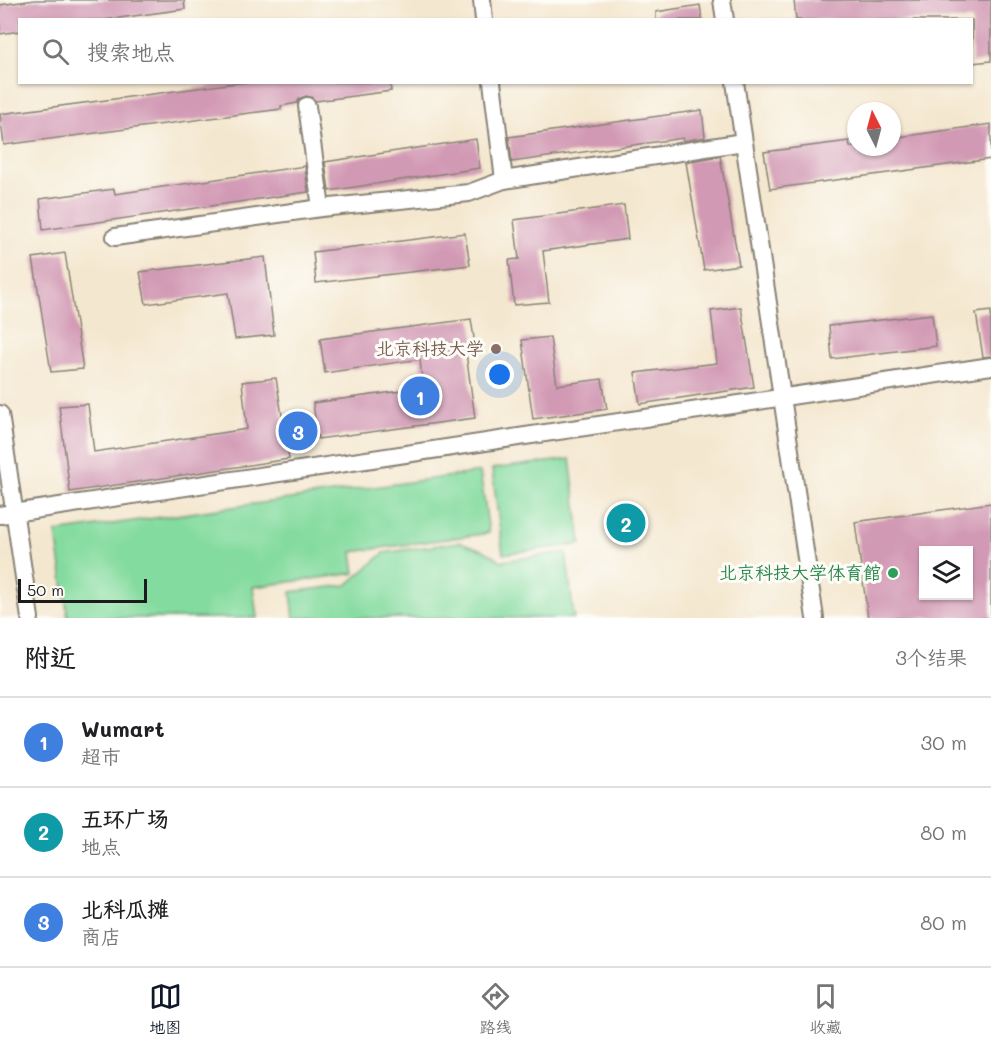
<!DOCTYPE html>
<html lang="zh">
<meta charset="utf-8">
<style>
body{margin:0;font-family:Mali,"LXGW WenKai TC",sans-serif;background:#f6f6f6;color:#202124}
.controls{position:absolute;right:18px;bottom:18px;display:grid;overflow:hidden;border-radius:0px;box-shadow:0 2px 4px #0004}
.controls button{width:54px;height:54px;display:grid;place-items:center;padding:0;border:0;border-bottom:2px solid #e0e0e0;background:#fff;color:#202124;font:30px sans-serif}
.compass{position:absolute;left:847px;top:102px;width:54px;height:54px;border-radius:50%;background:#fff;box-shadow:0 2px 4px #0004;rotate:354deg}
.scale{position:absolute;left:18px;bottom:15px;width:129px;box-sizing:border-box;padding-left:6px;border:3px solid #1c1c1c;border-top:0;font-size:16px;line-height:21px;white-space:nowrap;color:#1c1c1c;-webkit-text-stroke:4px #fdfcf7;paint-order:stroke}
.you{position:absolute;left:500px;top:375px;width:21px;height:21px;margin:-15px;border:4px solid #fff;border-radius:50%;background:#1a73e8;box-shadow:0 0 0 9px #1a73e833}
.badge{display:grid;place-items:center;width:39px;height:39px;border-radius:50%;background:#111827;color:#fff;font-size:20px;font-weight:700}
.pin{position:absolute;translate:-50% -50%;border:3px solid #fff;box-shadow:0 2px 6px #0006}
.list{margin:0;padding:0;list-style:none}
h2{display:flex;justify-content:space-between;align-items:center;height:78px;margin:0;padding:0 24px;font-size:26px}
h2 small{font-size:20px;font-weight:400;color:#757577}
.list li{display:grid;grid-template-columns:39px 1fr auto;gap:18px;align-items:center;box-sizing:border-box;height:90px;padding:0 24px;border-top:2px solid #e0e0e0}
.list b{display:block;font-size:22px;white-space:nowrap}
.list p{margin:0;font-size:20px;white-space:nowrap;color:#757577}
.list em{font-size:20px;font-style:normal;color:#757577}
.icon{flex:none;width:33px;height:33px;fill:none;stroke:currentColor;stroke-width:2;stroke-linecap:round;stroke-linejoin:round}
.map{position:relative;flex:none;width:991px;height:618px;overflow:hidden}
.search{position:absolute;background:#fff;box-shadow:0 2px 4px #0004;left:18px;right:18px;top:18px;height:66px;display:flex;align-items:center;gap:15px;box-sizing:border-box;padding:0 21px;border-radius:0px;color:#757577;font-size:22px}
.sheet{height:348px;background:#fff}
nav{display:flex;justify-content:space-around;align-items:center;box-sizing:border-box;height:84px;border-top:2px solid #e0e0e0;background:#fff;font-size:16px;color:#757577}
nav a{display:grid;justify-items:center;gap:3px}
nav .on{color:#111827}
.map>svg:first-child{display:block}
</style>
<div class="map">
<svg width="991" height="618" viewBox="0 0 991 618">
<rect width="100%" height="100%" fill="#fdfcf7"/>
<filter id="ink" filterUnits="userSpaceOnUse"><feTurbulence type="fractalNoise" baseFrequency=".0167" numOctaves="2"/><feDisplacementMap in="SourceGraphic" scale="12" xChannelSelector="R" yChannelSelector="G"/><feConvolveMatrix kernelMatrix="1 2 1 2 8 2 1 2 1" color-interpolation-filters="sRGB"/></filter>
<filter id="wash" filterUnits="userSpaceOnUse"><feTurbulence type="fractalNoise" baseFrequency=".008" numOctaves="4" result="noise"/><feDisplacementMap in="SourceGraphic" scale="24" xChannelSelector="R" yChannelSelector="G"/><feGaussianBlur stdDeviation="1.35" result="paint"/><feColorMatrix in="noise" values="0 0 0 0 0 0 0 0 0 0 0 0 0 0 0 0 0 1.4 0 .05"/><feComposite in="paint" operator="in"/></filter>
<g filter="url(#wash)">
<rect width="100%" height="100%" fill="#f4e7cf"/>
<!-- green -->
<g fill="#84db9f" stroke="#507c5e" stroke-width="1.5">
<polygon points="570,459 581,544 503,554 492,469"/>
<polygon points="480,472 489,533 352,552 355,573 253,587 257,618 68,618 56,532"/>
<polygon points="460,542 483,550 502,561 566,552 574,618 294,618 291,592 347,585 384,553"/>
</g>
<g id="blocks">
<!-- building -->
<g fill="#d299b4" fill-rule="evenodd">
<polygon points="35,0 184,0 185,9 104,20 20,20 20,31 0,34 0,5"/>
<polygon points="794,0 991,0 991,61 972,63 972,20 796,20"/>
<polygon points="700,5 702,20 656,20 656,12"/>
<polygon points="244,82 390,82 391,91 316,101 311,97 306,96 300,98 297,103 281,106 281,109 4,145 0,114"/>
<polygon points="702,110 705,137 683,141 683,138 512,162 509,137"/>
<polygon points="991,124 991,159 770,189 764,152 849,141 850,147 892,147 892,138"/>
<polygon points="476,139 480,168 329,191 325,162"/>
<polygon points="720,156 739,265 704,270 686,162"/>
<polygon points="305,166 308,192 43,230 40,199 114,189 115,194"/>
<polygon points="624,205 628,239 543,251 549,302 514,305 509,260 519,259 514,220"/>
<polygon points="465,233 470,265 316,283 313,252"/>
<polygon points="65,253 83,369 51,372 33,258"/>
<polygon points="265,257 274,335 235,339 228,293 146,304 140,272"/>
<polygon points="741,307 754,387 640,404 635,373 717,363 711,311"/>
<polygon points="991,311 991,356 983,357 976,313"/>
<polygon points="932,314 936,346 832,359 829,326"/>
<polygon points="471,319 476,351 466,353 475,418 318,439 313,403 423,388 420,359 325,373 320,339"/>
<polygon points="550,337 557,385 602,379 607,409 533,419 522,340"/>
<polygon points="276,378 289,459 70,492 59,406 88,404 94,452 247,429 242,382"/>
<path d="M 991,503 L 991,618 L 868,618 L 855,522 ZM 924,550 L 969,550 L 969,596 L 924,596 Z"/>
</g>
</g>
</g>
<g filter="url(#ink)">
<use href="#blocks" fill-opacity="0" stroke="#888276" stroke-width="1.5"/>
<g fill="none" stroke-linecap="round" stroke-linejoin="round">
<!-- street casing -->
<g stroke="#888276" stroke-width="20">
<g id="street">
<polyline points="482,0 484,20"/>
<polyline points="722,0 725,20"/>
<polyline points="492,82 504,180"/>
<polyline points="735,82 815,618"/>
<polyline points="307,106 321,208"/>
<polyline points="115,237 321,208 469,193 504,180 743,142"/>
<polyline points="0,414 30,618"/>
<polyline points="0,515 991,366"/>
</g>
</g>
<!-- street -->
<use href="#street" stroke="#fff" stroke-width="16"/>
</g>
</g>
<!-- markers -->
<circle fill="#8d6e63" stroke="#fdfcf7" stroke-width="2" cx="496" cy="349" r="6"/>
<circle fill="#2e9e5b" stroke="#fdfcf7" stroke-width="2" cx="893" cy="573" r="6"/>
<g text-anchor="middle" stroke-width="6" stroke-linejoin="round" paint-order="stroke">
<!-- education labels -->
<g font-size="18" fill="#785e54" stroke="#fdfcf7" text-anchor="end">
<text x="484" y="355">北京科技大学</text>
</g>
<!-- leisure labels -->
<g font-size="18" fill="#27864d" stroke="#fdfcf7" text-anchor="end">
<text x="881" y="579">北京科技大学体育館</text>
</g>
</g>
</svg>
<div class="controls">
<button><svg class="icon" aria-label="layers" viewBox="0 0 24 24"><path d="M12 4l9 5-9 5-9-5zM3 14l9 5 9-5"/></svg></button>
</div>
<svg class="compass" viewBox="-18 -18 36 36"><path d="M0-13l5 13h-10z" fill="#e53935"/><path d="M0 13l5-13h-10z" fill="#757577"/></svg>
<div class="scale">50 m</div>
<div class="you"></div>
<div class="pin badge" style="left:420px;top:396px;background:#3f7fe0">1</div>
<div class="pin badge" style="left:626px;top:523px;background:#0f9aa8">2</div>
<div class="pin badge" style="left:298px;top:431px;background:#3f7fe0">3</div>
<div class="search"><svg class="icon" aria-label="search" viewBox="0 0 24 24"><circle cx="10" cy="10" r="6"/><path d="M15 15l6 6"/></svg>搜索地点</div>
</div>
<section class="sheet">
<h2>附近<small>3个结果</small></h2>
<ul class="list">
<li><span class="badge" style="background:#3f7fe0">1</span><div><b>Wumart</b><p>超市</p></div><em>30 m</em></li>
<li><span class="badge" style="background:#0f9aa8">2</span><div><b>五环广场</b><p>地点</p></div><em>80 m</em></li>
<li><span class="badge" style="background:#3f7fe0">3</span><div><b>北科瓜摊</b><p>商店</p></div><em>80 m</em></li>
</ul>
</section>
<nav>
<a class="on"><svg class="icon" aria-label="map" viewBox="0 0 24 24"><path d="M3 6l6-2 6 2 6-2v14l-6 2-6-2-6 2zM9 4v14M15 6v14"/></svg>地图</a>
<a><svg class="icon" aria-label="directions" viewBox="0 0 24 24"><path d="M12 3l9 9-9 9-9-9zM9 14v-3h6M13 9l2 2-2 2"/></svg>路线</a>
<a><svg class="icon" aria-label="saved" viewBox="0 0 24 24"><path d="M7 4h10v16l-5-4-5 4z"/></svg>收藏</a>
</nav>
